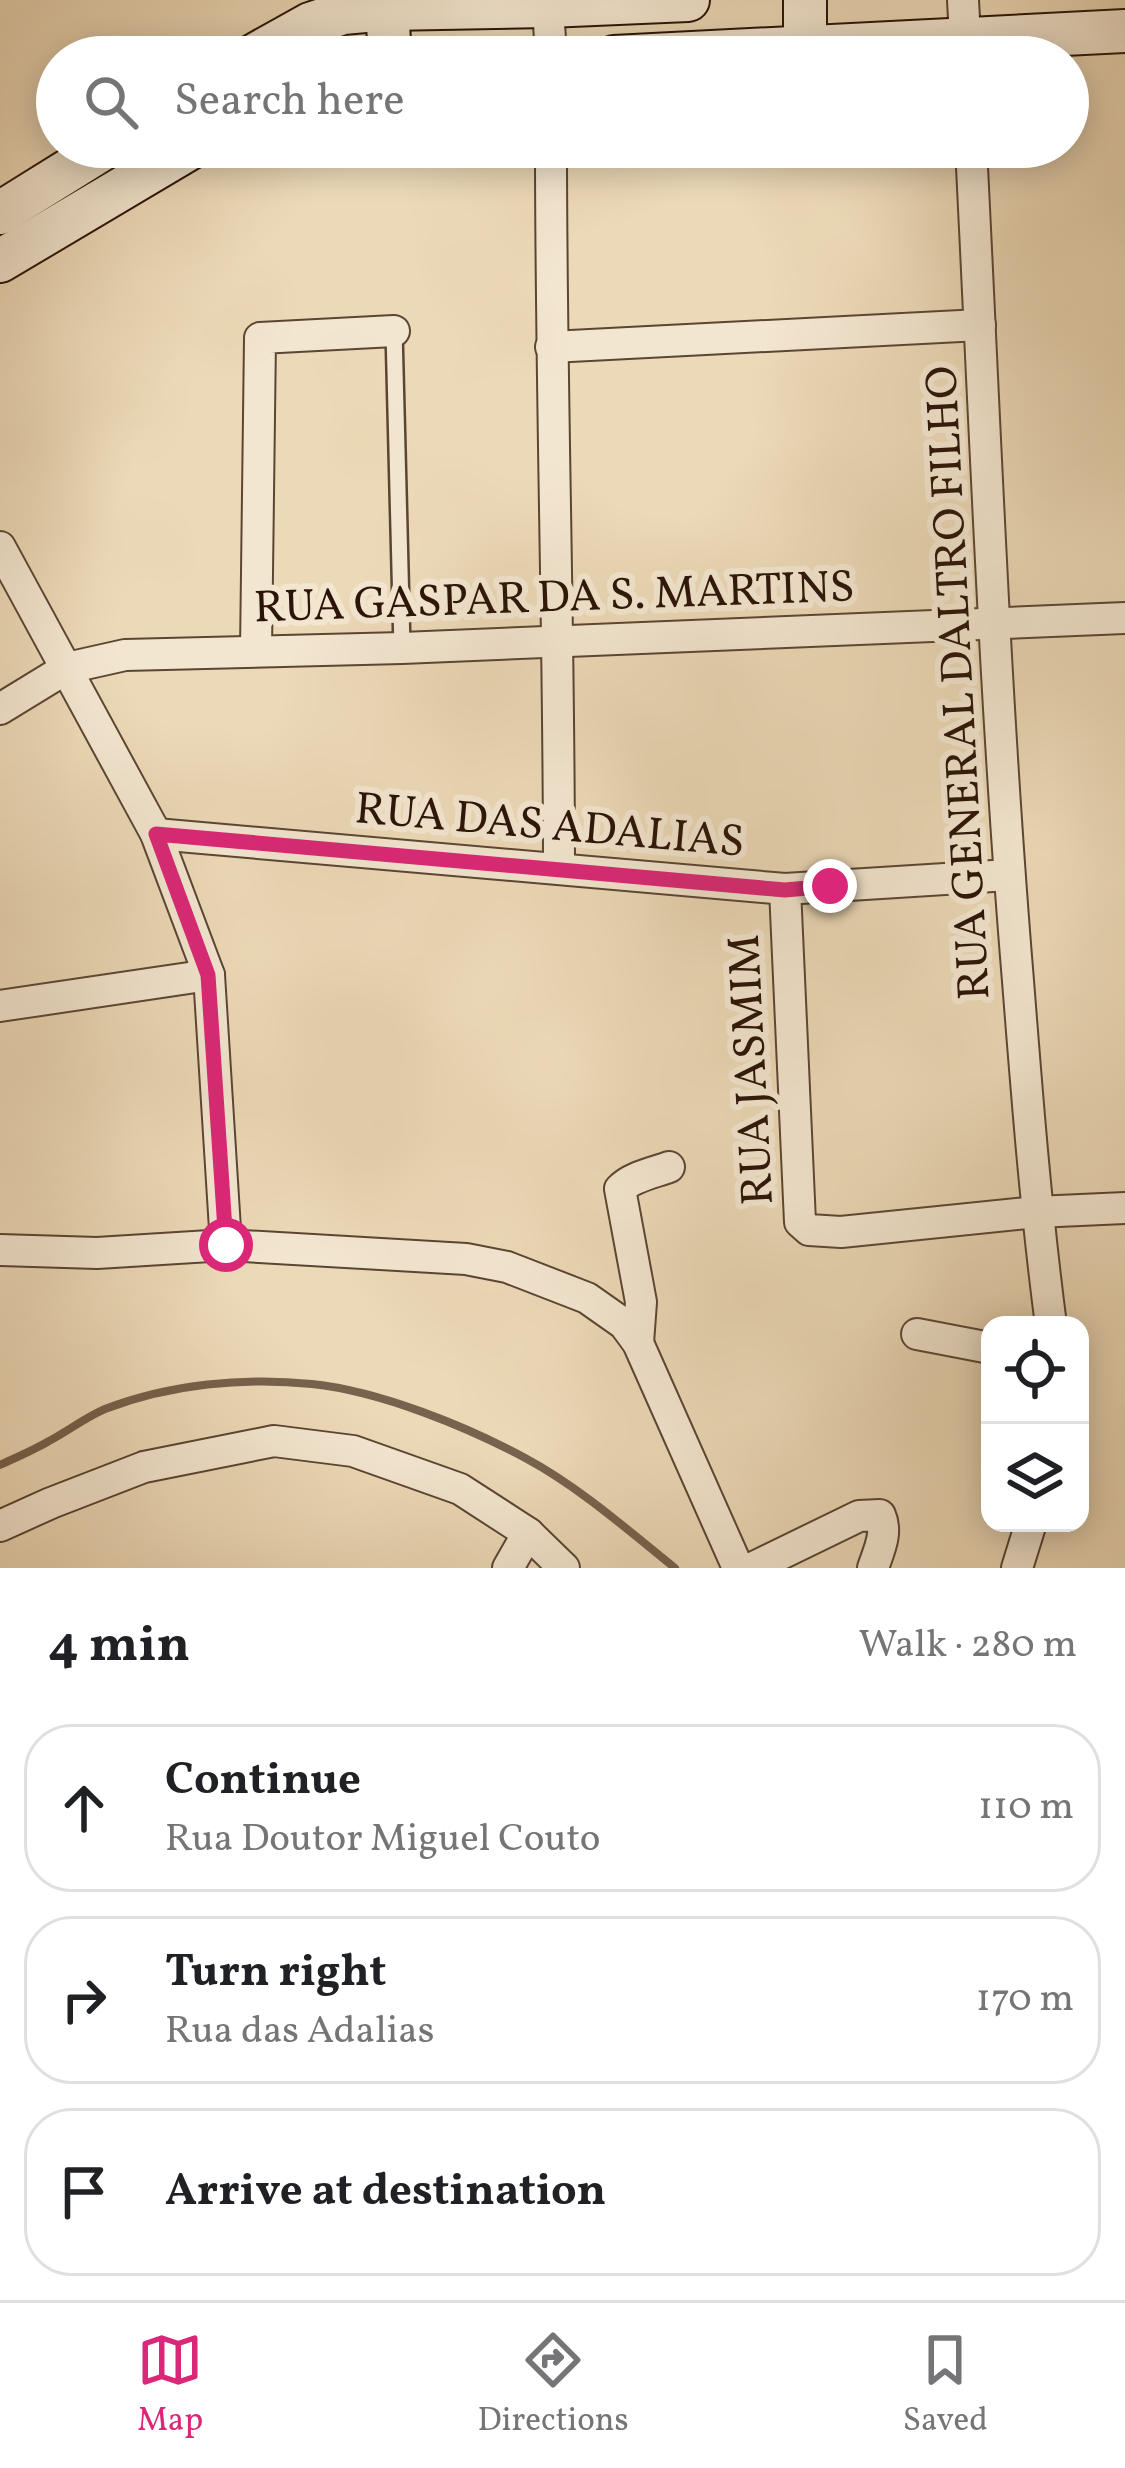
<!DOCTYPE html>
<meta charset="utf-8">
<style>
body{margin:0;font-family:Vollkorn,serif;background:#f2f2f2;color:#202124}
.controls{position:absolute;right:36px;bottom:36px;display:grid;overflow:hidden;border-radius:24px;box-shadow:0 6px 30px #0003}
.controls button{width:108px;height:108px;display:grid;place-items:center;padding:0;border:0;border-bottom:3px solid #e0e0e0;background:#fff;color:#202124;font:60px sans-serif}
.stop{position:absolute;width:36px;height:36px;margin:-27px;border:9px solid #db2777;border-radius:50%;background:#fff}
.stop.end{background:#db2777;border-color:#fff;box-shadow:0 3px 12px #0008}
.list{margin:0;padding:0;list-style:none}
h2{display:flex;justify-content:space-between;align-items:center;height:156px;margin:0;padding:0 48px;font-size:51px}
h2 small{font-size:39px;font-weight:400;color:#757577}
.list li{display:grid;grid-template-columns:78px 1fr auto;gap:36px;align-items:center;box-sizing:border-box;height:168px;margin:0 24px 24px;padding:0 24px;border:3px solid #e0e0e0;border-radius:48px}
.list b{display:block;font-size:45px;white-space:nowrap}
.list p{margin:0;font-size:39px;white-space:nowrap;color:#757577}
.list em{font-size:39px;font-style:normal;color:#757577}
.icon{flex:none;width:66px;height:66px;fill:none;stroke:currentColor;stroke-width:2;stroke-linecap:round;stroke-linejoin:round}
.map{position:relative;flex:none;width:1125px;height:1568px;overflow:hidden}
.search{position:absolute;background:#fff;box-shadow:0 6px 30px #0003;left:36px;right:36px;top:36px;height:132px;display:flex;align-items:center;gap:30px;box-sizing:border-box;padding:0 42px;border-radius:66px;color:#757577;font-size:45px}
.sheet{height:732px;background:#fff}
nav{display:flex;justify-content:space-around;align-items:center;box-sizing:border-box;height:168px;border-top:3px solid #e0e0e0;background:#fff;font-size:33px;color:#757577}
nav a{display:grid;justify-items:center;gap:6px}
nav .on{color:#db2777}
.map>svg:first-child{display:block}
</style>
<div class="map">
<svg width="1125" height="1568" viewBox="0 0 1125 1568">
<rect width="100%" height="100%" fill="#ecd9b7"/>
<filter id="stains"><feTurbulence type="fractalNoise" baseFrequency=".00167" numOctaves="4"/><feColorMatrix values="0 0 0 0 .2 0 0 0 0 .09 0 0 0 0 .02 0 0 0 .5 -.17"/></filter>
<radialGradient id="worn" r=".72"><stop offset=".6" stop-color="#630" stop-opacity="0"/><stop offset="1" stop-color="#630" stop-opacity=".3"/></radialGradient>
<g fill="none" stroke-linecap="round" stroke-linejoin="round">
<!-- stream -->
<path stroke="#77624d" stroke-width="8" d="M 0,1465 C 17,1457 34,1450 49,1441 C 68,1431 86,1417 105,1409 C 170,1384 244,1377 312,1384 C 380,1391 468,1427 527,1459 C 579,1487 629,1531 675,1568"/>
<!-- lane casing -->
<g stroke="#5b4533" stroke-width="20">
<polyline id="lane" points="394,331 402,648"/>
</g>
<!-- street casing -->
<g stroke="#5b4533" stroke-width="34">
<g id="street">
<polyline points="963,0 966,57"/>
<polyline points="548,6 551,57"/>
<path d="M 551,147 C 551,388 559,628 559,869"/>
<path d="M 971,147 C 985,425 995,704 1018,981 C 1027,1096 1036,1211 1051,1325"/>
<polyline points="551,347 980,325"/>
<polyline points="0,547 156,834 209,975 226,1245"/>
<polyline points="256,651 260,338 394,331"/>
<polyline points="0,709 67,668 125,655 402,648 1125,618"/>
<polyline points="156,834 785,889 1009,875"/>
<polyline points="785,889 800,1222 809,1230 841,1232 1036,1212 1125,1208"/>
<polyline points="0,1006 209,975"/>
<polyline points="0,1250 97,1253 226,1245 466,1259 507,1267 587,1298 624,1324 638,1343 738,1568"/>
<polyline points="917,1334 990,1348"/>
<path d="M 638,1343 L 641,1302 L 620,1189 C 631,1177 653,1173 669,1167"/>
<polyline points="0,1526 51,1503 144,1467 274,1441 353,1451 460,1489 528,1533 564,1568"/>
<polyline points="508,1568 528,1533"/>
<path d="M 752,1568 L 859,1516 L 880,1515 C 888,1533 879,1550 873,1568"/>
<polyline points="1017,1568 1031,1523"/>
</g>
</g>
<!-- secondary casing -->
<g stroke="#2b1407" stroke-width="46">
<g id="secondary">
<polyline points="383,0 387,9 390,57"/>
<polyline points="805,0 805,47"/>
<polyline points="251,57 310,24 343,13 387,9 548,6 688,0"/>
<polyline points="614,57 1125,31"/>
<polyline points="0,213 106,147"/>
<polyline points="0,261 192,147"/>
</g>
</g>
<!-- lane -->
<use href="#lane" stroke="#f3e6d0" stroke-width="15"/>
<!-- street -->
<use href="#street" stroke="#f3e6d0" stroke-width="30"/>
<!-- secondary -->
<use href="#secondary" stroke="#f3e6d0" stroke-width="42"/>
</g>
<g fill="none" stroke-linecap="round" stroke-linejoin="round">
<!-- route -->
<polyline stroke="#db2777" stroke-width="15" points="226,1245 208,975 156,834 785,890 830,886"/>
</g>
<g text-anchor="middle" stroke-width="12" stroke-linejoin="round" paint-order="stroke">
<!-- street labels -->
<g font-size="45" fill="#2b1407" stroke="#f3e6d0">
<text transform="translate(554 595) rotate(-2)" y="16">RUA GASPAR DA S. MARTINS</text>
<text transform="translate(956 683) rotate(-93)" y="16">RUA GENERAL DALTRO FILHO</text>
<text transform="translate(550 823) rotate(5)" y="16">RUA DAS ADALIAS</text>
<text transform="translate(749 1070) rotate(-93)" y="16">RUA JASMIM</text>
</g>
</g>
<rect width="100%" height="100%" filter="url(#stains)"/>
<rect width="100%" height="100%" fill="url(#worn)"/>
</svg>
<div class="controls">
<button><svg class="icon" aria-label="locate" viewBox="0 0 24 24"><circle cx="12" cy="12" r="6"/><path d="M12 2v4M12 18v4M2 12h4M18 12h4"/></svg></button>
<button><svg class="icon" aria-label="layers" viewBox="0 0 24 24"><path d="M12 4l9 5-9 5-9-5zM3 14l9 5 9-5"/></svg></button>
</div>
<div class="stop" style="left:226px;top:1245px"></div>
<div class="stop end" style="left:830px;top:886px"></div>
<div class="search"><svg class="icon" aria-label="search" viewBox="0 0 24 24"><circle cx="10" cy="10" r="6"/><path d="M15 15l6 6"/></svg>Search here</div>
</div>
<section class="sheet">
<h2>4 min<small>Walk · 280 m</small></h2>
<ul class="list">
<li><svg class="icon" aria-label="ahead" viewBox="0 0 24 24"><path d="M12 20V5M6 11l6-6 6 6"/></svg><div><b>Continue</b><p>Rua Doutor Miguel Couto</p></div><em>110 m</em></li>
<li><svg class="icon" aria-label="right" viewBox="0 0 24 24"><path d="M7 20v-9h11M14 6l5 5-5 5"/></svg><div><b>Turn right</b><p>Rua das Adalias</p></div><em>170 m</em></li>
<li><svg class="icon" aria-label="arrive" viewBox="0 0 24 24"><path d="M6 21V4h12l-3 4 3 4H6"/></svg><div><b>Arrive at destination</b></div></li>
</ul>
</section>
<nav>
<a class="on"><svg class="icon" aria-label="map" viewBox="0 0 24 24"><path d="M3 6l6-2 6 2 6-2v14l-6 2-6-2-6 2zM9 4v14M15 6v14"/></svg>Map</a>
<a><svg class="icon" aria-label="directions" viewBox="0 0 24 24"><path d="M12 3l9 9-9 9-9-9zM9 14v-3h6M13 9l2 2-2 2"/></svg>Directions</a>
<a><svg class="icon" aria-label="saved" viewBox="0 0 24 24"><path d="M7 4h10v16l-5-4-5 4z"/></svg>Saved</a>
</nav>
